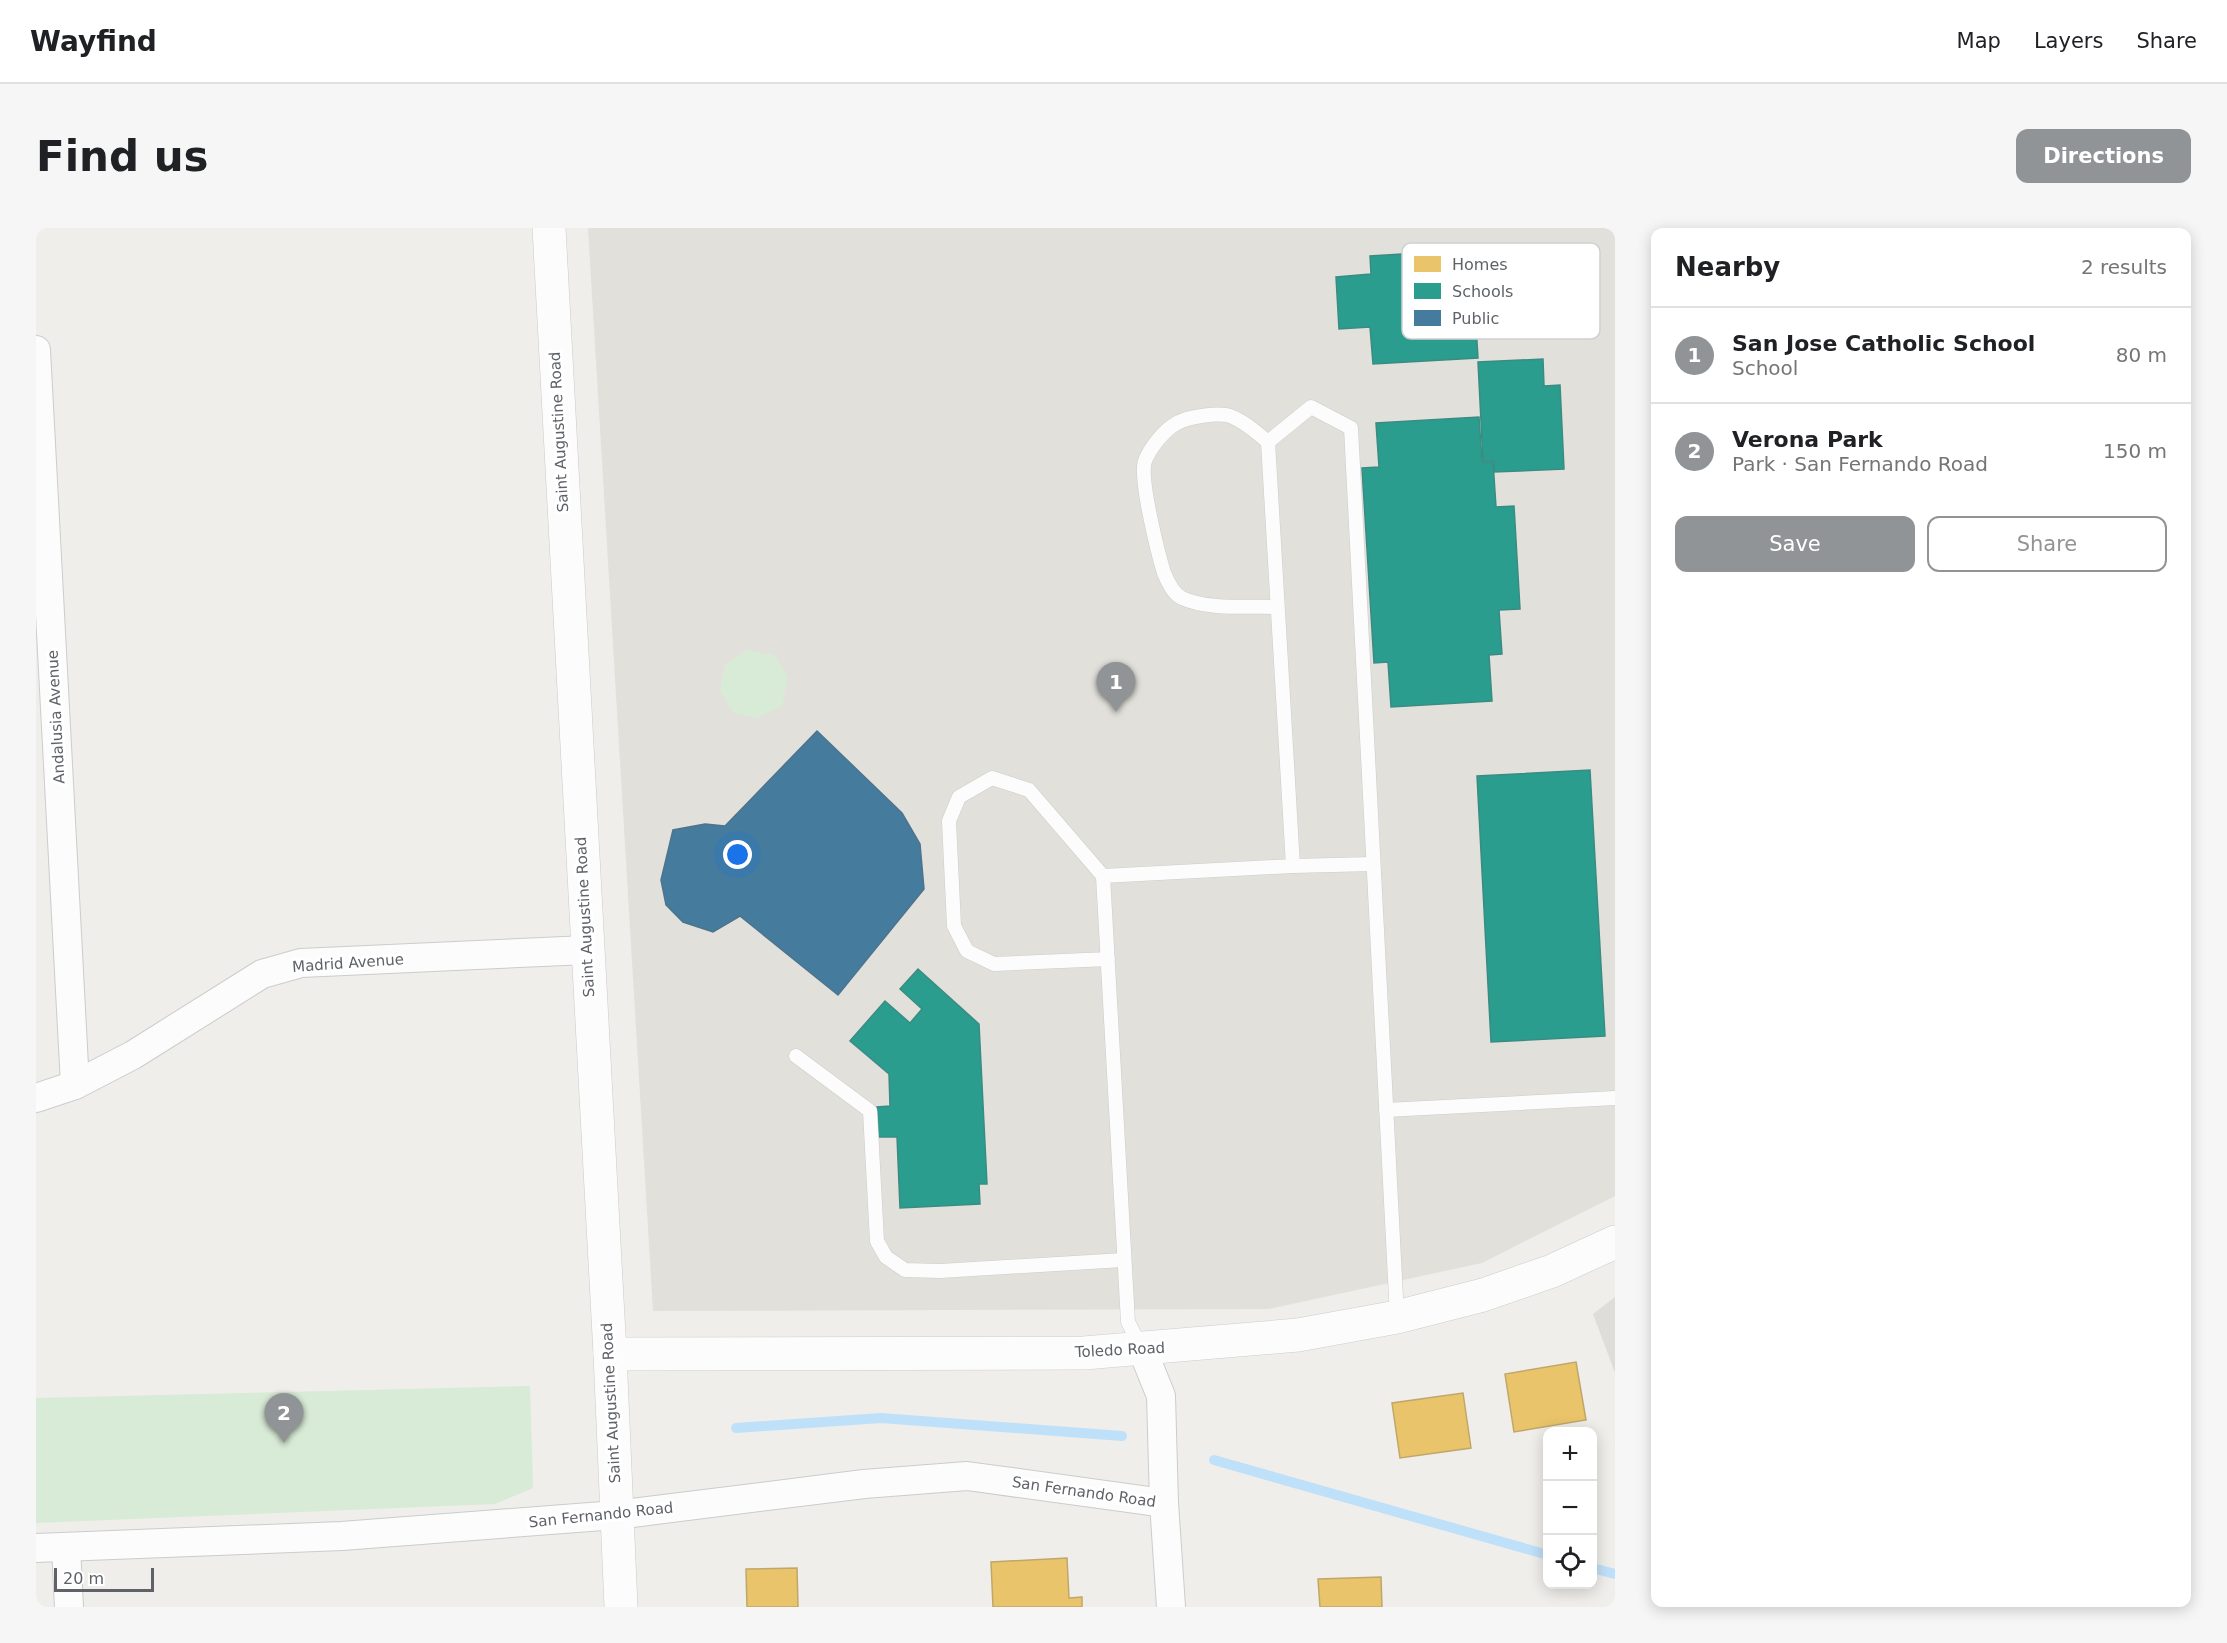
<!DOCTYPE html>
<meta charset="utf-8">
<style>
body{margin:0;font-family:"DejaVu Sans",sans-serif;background:#f6f6f6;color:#202124}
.controls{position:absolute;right:18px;bottom:18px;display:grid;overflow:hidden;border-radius:12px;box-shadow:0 3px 15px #0003}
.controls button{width:54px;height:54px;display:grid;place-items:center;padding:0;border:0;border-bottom:2px solid #e0e0e0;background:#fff;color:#202124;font:30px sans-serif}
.scale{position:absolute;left:18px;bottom:15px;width:100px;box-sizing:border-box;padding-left:6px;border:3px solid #5f6368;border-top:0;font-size:16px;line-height:21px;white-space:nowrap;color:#5f6368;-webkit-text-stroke:4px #fff;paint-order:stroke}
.you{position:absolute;left:702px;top:627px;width:21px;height:21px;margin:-15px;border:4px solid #fff;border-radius:50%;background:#1a73e8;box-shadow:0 0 0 9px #1a73e833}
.badge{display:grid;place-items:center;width:39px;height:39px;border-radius:50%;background:#919496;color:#fff;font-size:20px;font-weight:700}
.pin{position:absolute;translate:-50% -50px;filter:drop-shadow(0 2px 3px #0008)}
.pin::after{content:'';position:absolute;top:32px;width:21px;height:18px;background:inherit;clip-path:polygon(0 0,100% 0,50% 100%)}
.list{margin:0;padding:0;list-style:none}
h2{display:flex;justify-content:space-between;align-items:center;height:78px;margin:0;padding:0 24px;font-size:26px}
h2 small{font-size:20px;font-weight:400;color:#757577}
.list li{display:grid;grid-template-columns:39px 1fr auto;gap:18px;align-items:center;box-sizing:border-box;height:96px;padding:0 24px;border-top:2px solid #e0e0e0}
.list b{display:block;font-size:22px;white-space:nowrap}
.list p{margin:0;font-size:20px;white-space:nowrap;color:#757577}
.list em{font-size:20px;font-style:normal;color:#757577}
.actions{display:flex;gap:12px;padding:18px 24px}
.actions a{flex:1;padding:14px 0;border:2px solid #919496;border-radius:12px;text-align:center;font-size:21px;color:#919496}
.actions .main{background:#919496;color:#fff}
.icon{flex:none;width:33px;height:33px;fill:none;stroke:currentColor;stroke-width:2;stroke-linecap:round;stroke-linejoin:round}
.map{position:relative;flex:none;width:1579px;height:1379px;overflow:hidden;border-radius:12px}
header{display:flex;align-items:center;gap:36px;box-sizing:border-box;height:84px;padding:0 30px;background:#fff;border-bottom:2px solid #e0e0e0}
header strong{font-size:28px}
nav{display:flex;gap:33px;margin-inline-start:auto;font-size:21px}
.intro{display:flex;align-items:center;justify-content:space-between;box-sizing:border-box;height:144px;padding:0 36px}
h1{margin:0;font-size:42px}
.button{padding:15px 27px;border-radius:12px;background:#919496;color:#fff;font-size:21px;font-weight:700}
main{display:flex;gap:36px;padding:0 36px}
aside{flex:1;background:#fff;border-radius:12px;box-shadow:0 3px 15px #0003}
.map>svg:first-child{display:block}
</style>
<header>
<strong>Wayfind</strong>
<nav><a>Map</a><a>Layers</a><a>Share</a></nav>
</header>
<div class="intro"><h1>Find us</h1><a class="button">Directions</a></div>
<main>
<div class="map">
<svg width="1579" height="1379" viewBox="0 0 1579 1379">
<rect width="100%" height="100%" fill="#efeeea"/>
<!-- industrial -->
<polygon fill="#dfddda" points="1579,1069 1579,1145 1557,1086"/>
<!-- education -->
<polygon fill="#e2e0da" points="552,0 1579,0 1579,968 1446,1035 1233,1081 617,1083"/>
<!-- green -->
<g fill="#d8ebd6">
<polygon points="711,422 738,427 752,449 746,478 721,490 698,485 684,464 689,437"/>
<polygon points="494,1158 497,1260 459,1276 0,1295 0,1170"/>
</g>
<!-- homes -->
<g fill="#e9c46a" stroke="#c0a769" stroke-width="1.5">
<polygon points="1540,1134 1550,1192 1478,1204 1469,1146"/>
<polygon points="1427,1165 1435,1220 1364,1230 1356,1175"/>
<polygon points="1031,1330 1033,1370 1046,1369 1046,1379 957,1379 955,1334"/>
<polygon points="761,1340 762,1379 711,1379 710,1341"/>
<polygon points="1345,1349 1346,1379 1284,1379 1282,1351"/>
</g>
<!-- schools -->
<g fill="#2a9d8f" stroke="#3a8c83" stroke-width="1.5">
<polygon points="1531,16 1535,76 1439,82 1442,130 1337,136 1334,99 1303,101 1300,49 1335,46 1334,28"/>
<polygon points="1507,131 1508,158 1524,157 1528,241 1458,244 1458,233 1447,233 1442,134"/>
<polygon points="1443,189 1446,234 1457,234 1460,279 1478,278 1484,381 1463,382 1466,426 1453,427 1456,473 1355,479 1352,434 1338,435 1326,240 1343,239 1340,195"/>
<polygon points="1554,542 1569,808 1455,814 1441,548"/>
<polygon points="882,741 943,796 951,956 943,956 944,976 864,980 861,909 842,909 841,879 854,878 853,846 814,813 849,773 874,795 886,781 864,761"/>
</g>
<!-- public -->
<polygon fill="#457b9d" stroke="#4d748d" stroke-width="1.5" points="781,503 866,585 884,616 888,661 802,767 704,688 677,704 647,694 630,677 625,652 637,602 669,596 689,598"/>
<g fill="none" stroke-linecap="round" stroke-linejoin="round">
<!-- stream -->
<g stroke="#bfe0f9" stroke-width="10">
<polyline points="700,1200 845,1190 1086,1208"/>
<polyline points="1178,1232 1512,1327"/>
<polyline points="1556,1340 1579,1346"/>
</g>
<!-- service casing -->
<g stroke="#cbcccc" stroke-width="15">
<g id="service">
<path d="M 1232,214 C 1221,205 1208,193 1194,188 C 1182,184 1152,189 1141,195 C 1128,202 1114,220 1109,233 C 1103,250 1122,325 1128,345 C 1132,354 1137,366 1146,370 C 1171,382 1214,378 1241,379"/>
<polyline points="1257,638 1337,636"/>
<polyline points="1067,648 1257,638 1232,214 1275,179 1315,200 1361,1089"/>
<polyline points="1072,731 958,736 931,723 918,698 913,593 923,569 956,550 993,562 1067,648 1092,1094 1105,1119"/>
<polyline points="760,828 834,883 841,1013 850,1029 869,1042 904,1043 1087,1032"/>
<polyline points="1350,882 1579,870"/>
</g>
</g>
<!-- minor casing -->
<g stroke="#cbcccc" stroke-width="30">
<g id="minor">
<polyline points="0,122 39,857"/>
<polyline points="0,870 39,857 97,827 226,746 265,735 551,722"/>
<polyline points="1106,1121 1125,1168 1128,1275 1135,1379"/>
<polyline points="30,1319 33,1379"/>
<polyline points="0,1320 306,1308 580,1287 828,1256 931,1248 1128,1275"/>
</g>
</g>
<!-- tertiary casing -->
<g stroke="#cbcccc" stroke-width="34">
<polyline id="tertiary" points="574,1126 1048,1125 1262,1107 1361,1089 1447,1067 1516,1043 1579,1014"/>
</g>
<!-- secondary casing -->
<g stroke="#cacacb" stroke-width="34">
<polyline id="secondary" points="513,0 574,1126 585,1379"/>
</g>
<!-- service -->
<use href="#service" stroke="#fdfcfc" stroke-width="14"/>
<!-- minor -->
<use href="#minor" stroke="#fdfcfc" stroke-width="28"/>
<!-- tertiary -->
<use href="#tertiary" stroke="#fdfcfc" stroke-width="33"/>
<!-- secondary -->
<use href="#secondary" stroke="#fdfcfc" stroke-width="33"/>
</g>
<g text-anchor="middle" stroke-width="6" stroke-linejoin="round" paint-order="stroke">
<!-- street labels -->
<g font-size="15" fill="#5f6368" stroke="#fff">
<text transform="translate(523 204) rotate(-93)" y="5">Saint Augustine Road</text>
<text transform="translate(20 489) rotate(-93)" y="5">Andalusia Avenue</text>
<text transform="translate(549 689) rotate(-93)" y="5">Saint Augustine Road</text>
<text transform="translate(312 735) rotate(-4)" y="5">Madrid Avenue</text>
<text transform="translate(1084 1122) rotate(-3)" y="5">Toledo Road</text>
<text transform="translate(575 1175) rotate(-93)" y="5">Saint Augustine Road</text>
<text transform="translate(1048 1264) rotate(8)" y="5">San Fernando Road</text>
<text transform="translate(565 1287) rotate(-6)" y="5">San Fernando Road</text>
</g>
</g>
<!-- legend -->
<rect x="1366" y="15" width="198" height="96" rx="9" fill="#fff" stroke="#cfd0d2" stroke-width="1.5"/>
<rect x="1378" y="28" width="27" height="16" fill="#e9c46a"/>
<rect x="1378" y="55" width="27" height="16" fill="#2a9d8f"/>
<rect x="1378" y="82" width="27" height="16" fill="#457b9d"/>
<g font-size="16" fill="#5f6368">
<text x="1416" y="42">Homes</text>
<text x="1416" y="69">Schools</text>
<text x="1416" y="96">Public</text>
</g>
</svg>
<div class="controls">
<button>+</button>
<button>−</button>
<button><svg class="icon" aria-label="locate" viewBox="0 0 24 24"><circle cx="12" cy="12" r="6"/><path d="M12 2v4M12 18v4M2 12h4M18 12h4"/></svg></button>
</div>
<div class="scale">20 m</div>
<div class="you"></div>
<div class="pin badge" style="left:1080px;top:484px">1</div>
<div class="pin badge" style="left:248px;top:1215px">2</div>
</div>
<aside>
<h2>Nearby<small>2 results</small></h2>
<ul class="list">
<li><span class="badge">1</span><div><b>San Jose Catholic School</b><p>School</p></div><em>80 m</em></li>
<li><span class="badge">2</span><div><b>Verona Park</b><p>Park · San Fernando Road</p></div><em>150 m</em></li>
</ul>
<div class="actions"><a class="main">Save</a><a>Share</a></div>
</aside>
</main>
